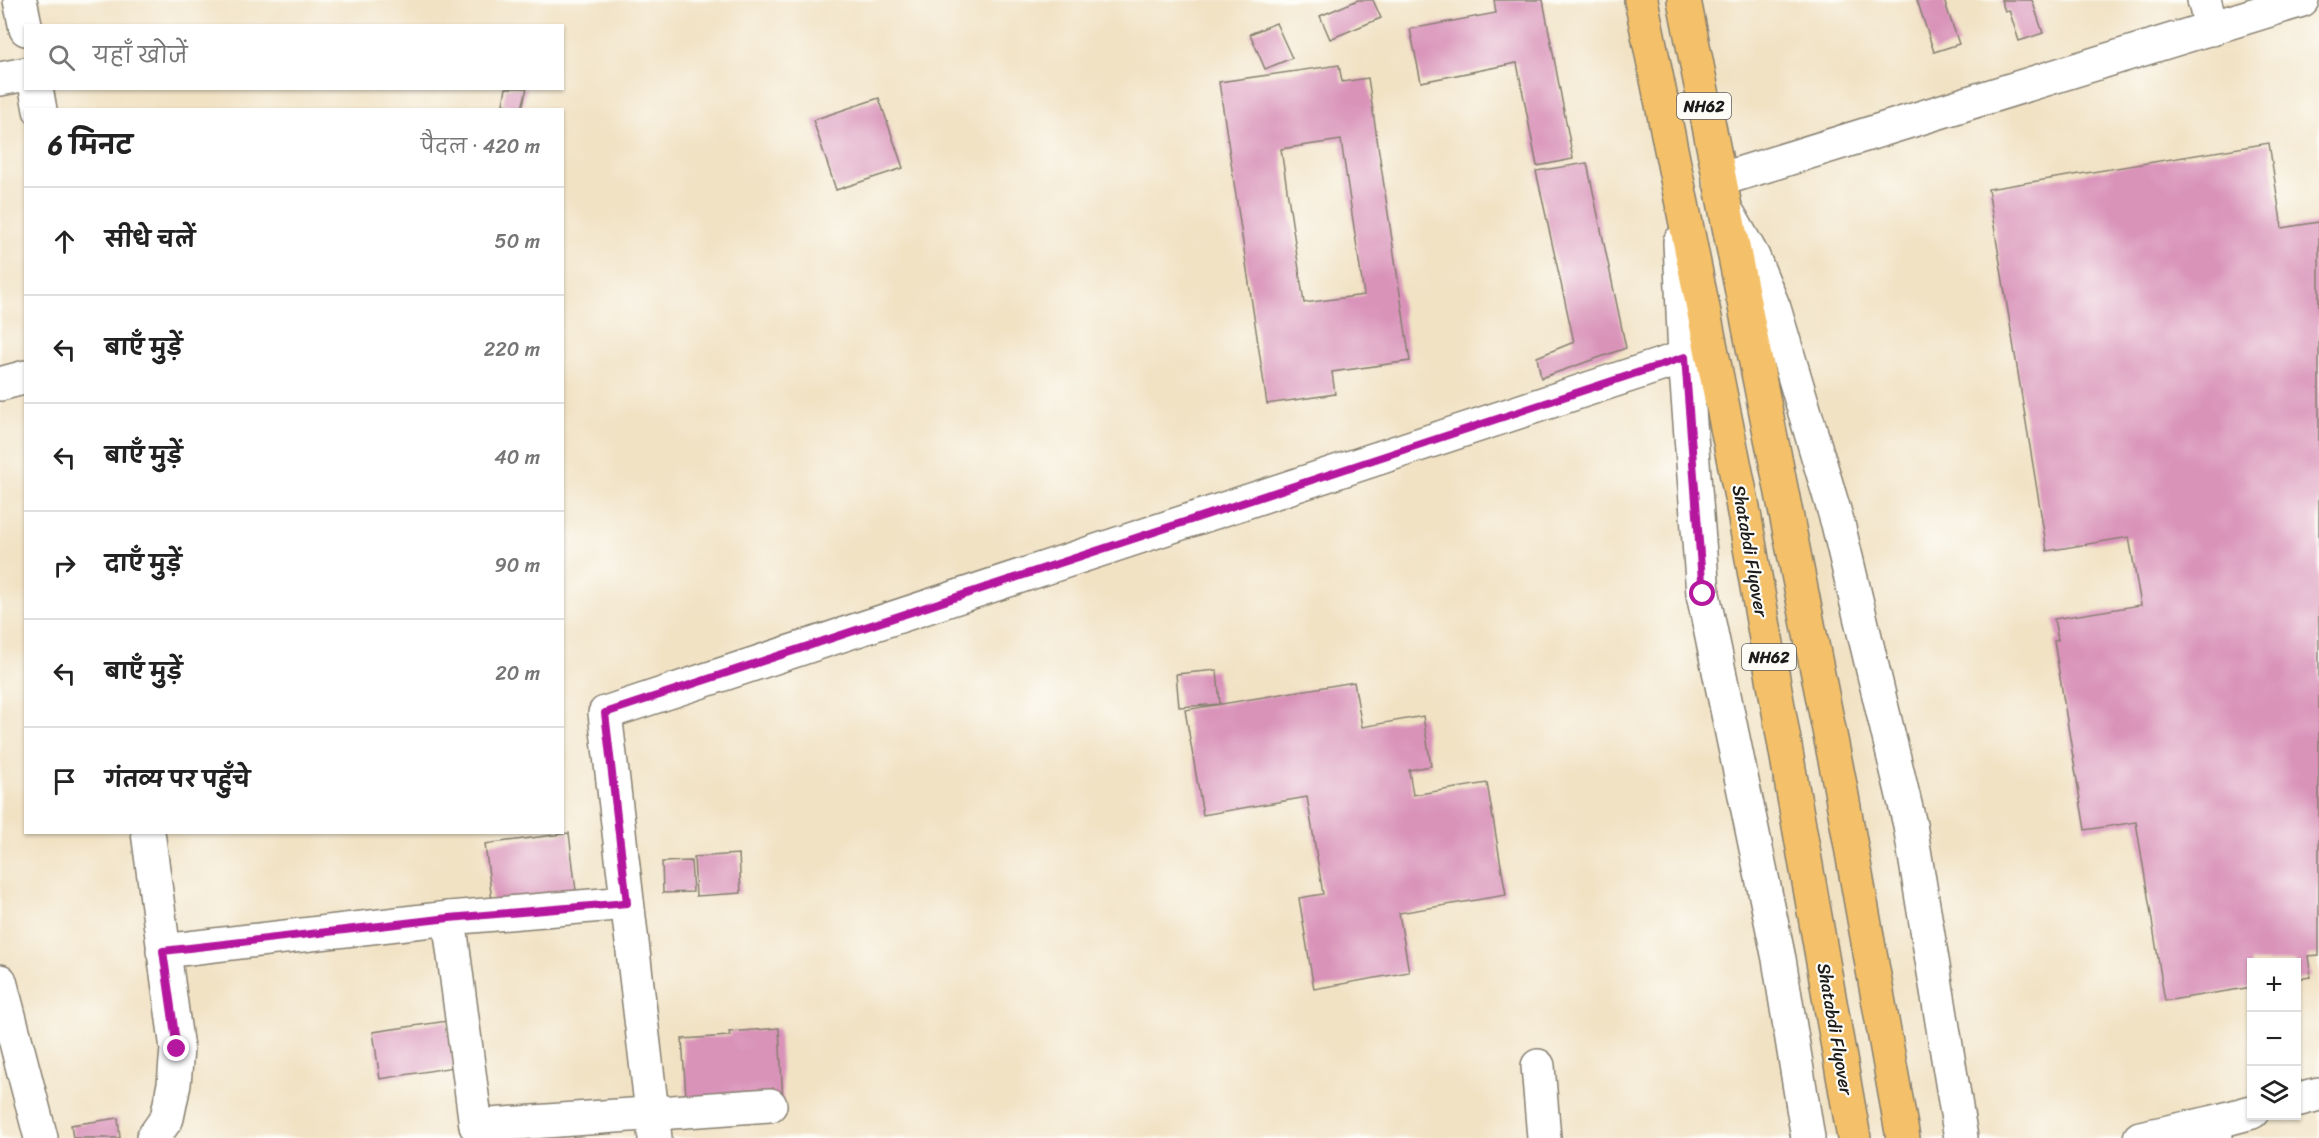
<!DOCTYPE html>
<html lang="hi">
<meta charset="utf-8">
<style>
body{margin:0;font-family:Sriracha,"Playpen Sans Deva",sans-serif;background:#f6f6f6;color:#222}
.controls{position:absolute;right:18px;bottom:18px;display:grid;overflow:hidden;border-radius:0px;box-shadow:0 2px 4px #0004}
.controls button{width:54px;height:54px;display:grid;place-items:center;padding:0;border:0;border-bottom:2px solid #e0e0e0;background:#fff;color:#222;font:30px sans-serif}
.stop{position:absolute;width:18px;height:18px;margin:-14px;border:4px solid #b5179e;border-radius:50%;background:#fff}
.stop.end{background:#b5179e;border-color:#fff;box-shadow:0 2px 6px #0008}
.list{margin:0;padding:0;list-style:none}
h2{display:flex;justify-content:space-between;align-items:center;height:78px;margin:0;padding:0 24px;font-size:26px}
h2 small{font-size:20px;font-weight:400;color:#767676}
.list li{display:grid;grid-template-columns:39px 1fr auto;gap:18px;align-items:center;box-sizing:border-box;height:108px;padding:0 24px;border-top:2px solid #e0e0e0}
.list b{display:block;font-size:22px;white-space:nowrap}
.list em{font-size:20px;font-style:normal;color:#767676}
.icon{flex:none;width:33px;height:33px;fill:none;stroke:currentColor;stroke-width:2;stroke-linecap:round;stroke-linejoin:round}
.map{position:relative;flex:none;width:2319px;height:1138px;overflow:hidden}
.search{position:absolute;background:#fff;box-shadow:0 2px 4px #0004;left:24px;top:24px;width:540px;height:66px;display:flex;align-items:center;gap:15px;box-sizing:border-box;padding:0 21px;border-radius:0px;color:#767676;font-size:22px}
.panel{position:absolute;background:#fff;box-shadow:0 2px 4px #0004;left:24px;top:108px;width:540px;height:726px;border-radius:0px}
.map>svg:first-child{display:block}
</style>
<div class="map">
<svg width="2319" height="1138" viewBox="0 0 2319 1138">
<rect width="100%" height="100%" fill="#fdfcf7"/>
<filter id="ink" filterUnits="userSpaceOnUse"><feTurbulence type="fractalNoise" baseFrequency=".0167" numOctaves="2"/><feDisplacementMap in="SourceGraphic" scale="12" xChannelSelector="R" yChannelSelector="G"/><feConvolveMatrix kernelMatrix="1 2 1 2 8 2 1 2 1" color-interpolation-filters="sRGB"/></filter>
<filter id="wash" filterUnits="userSpaceOnUse"><feTurbulence type="fractalNoise" baseFrequency=".008" numOctaves="4" result="noise"/><feDisplacementMap in="SourceGraphic" scale="24" xChannelSelector="R" yChannelSelector="G"/><feGaussianBlur stdDeviation="1.35" result="paint"/><feColorMatrix in="noise" values="0 0 0 0 0 0 0 0 0 0 0 0 0 0 0 0 0 1.4 0 .05"/><feComposite in="paint" operator="in"/></filter>
<g filter="url(#wash)">
<rect width="100%" height="100%" fill="#f1e2c4"/>
<g id="blocks">
<!-- building -->
<g fill="#d993b9" fill-rule="evenodd">
<polygon points="1358,0 1373,0 1381,18 1330,39 1320,16"/>
<polygon points="1494,0 1543,0 1573,159 1537,166 1517,63 1421,82 1410,29 1496,13"/>
<polygon points="1917,0 1944,0 1959,44 1934,52"/>
<polygon points="2001,0 2032,0 2043,33 2019,41 2009,10 2005,11"/>
<polygon points="1276,23 1292,58 1265,69 1250,34"/>
<path d="M 1339,65 L 1342,82 L 1368,78 L 1410,361 L 1332,372 L 1335,394 L 1267,404 L 1219,82 ZM 1341,140 L 1364,295 L 1304,303 L 1281,149 Z"/>
<polygon points="506,88 527,88 522,108 503,104"/>
<polygon points="879,98 903,168 836,190 813,120"/>
<polygon points="2269,143 2282,228 2319,222 2319,955 2308,956 2311,977 2296,979 2296,962 2252,962 2252,987 2165,1001 2136,822 2085,830 2054,641 2058,640 2054,619 2141,605 2129,537 2047,551 1988,189"/>
<polygon points="1587,163 1626,348 1541,378 1537,357 1574,342 1536,171"/>
<polygon points="1217,670 1220,704 1179,707 1176,674"/>
<polygon points="1354,682 1362,727 1423,716 1431,766 1409,770 1413,795 1487,783 1506,895 1399,913 1409,972 1314,989 1299,898 1323,894 1307,797 1203,815 1185,710"/>
<polygon points="569,833 577,899 493,909 485,844"/>
<polygon points="739,854 741,893 696,896 694,857"/>
<polygon points="691,861 693,892 663,893 662,862"/>
<polygon points="447,1021 454,1067 380,1079 373,1032"/>
<polygon points="779,1028 783,1103 687,1110 682,1039 730,1036 729,1032"/>
<polygon points="118,1118 120,1138 73,1138 71,1125"/>
</g>
</g>
</g>
<g filter="url(#ink)">
<use href="#blocks" fill-opacity="0" stroke="#867f70" stroke-width="1.5"/>
<g fill="none" stroke-linecap="round" stroke-linejoin="round">
<!-- minor casing -->
<g stroke="#867f70" stroke-width="36">
<g id="minor">
<polyline points="20,0 26,29"/>
<polyline points="2204,0 2212,29"/>
<polyline points="0,79 26,74"/>
<polyline points="36,88 40,110"/>
<polyline points="1719,180 2302,0"/>
<polyline points="0,384 26,377"/>
<polyline points="148,832 177,1049 174,1084 167,1118 153,1138"/>
<polyline points="449,918 476,1126 770,1105"/>
<polyline points="163,951 449,918 627,903"/>
<polyline points="0,981 41,1138"/>
<polyline points="1538,1066 1544,1138"/>
<polyline points="2296,1100 2319,1094"/>
<polyline points="2215,1122 2252,1112"/>
<polyline points="655,1138 605,713 1685,357"/>
<polyline points="2140,1138 2215,1122 2216,1138"/>
</g>
</g>
<!-- tertiary casing -->
<g stroke="#867f70" stroke-width="36">
<g id="tertiary">
<polyline points="1729,215 1753,257 1774,308 1838,524 1910,825 1961,1138"/>
<polyline points="1680,242 1685,357 1703,594 1779,959 1808,1138"/>
</g>
</g>
<!-- trunk casing -->
<g stroke="#867f70" stroke-width="36">
<g id="trunk">
<polyline points="1641,0 1742,502 1854,1138"/>
<polyline points="1684,0 1840,785 1903,1138"/>
</g>
</g>
<!-- minor -->
<use href="#minor" stroke="#fff" stroke-width="33"/>
<!-- tertiary -->
<use href="#tertiary" stroke="#fff" stroke-width="33"/>
<!-- trunk -->
<use href="#trunk" stroke="#f4c16a" stroke-width="33"/>
</g>
</g>
<g fill="none" stroke-linecap="round" stroke-linejoin="round" filter="url(#ink)">
<!-- route -->
<polyline stroke="#b5179e" stroke-width="8" points="177,1049 163,951 449,918 627,903 605,713 1685,357 1703,594"/>
</g>
<g text-anchor="middle" stroke-width="4.5" stroke-linejoin="round" paint-order="stroke">
<!-- shield labels -->
<g fill="#fdfcf7" stroke="#605f5e" stroke-width="1.5">
<rect x="1677" y="93" width="54" height="26" rx="4.5"/>
<rect x="1742" y="644" width="54" height="26" rx="4.5"/>
</g>
<g font-size="16" font-weight="bold" fill="#1c1c1c">
<text x="1704" y="112">NH62</text>
<text x="1769" y="663">NH62</text>
</g>
<!-- street labels -->
<g font-size="18" fill="#1c1c1c" stroke="#fdfcf7">
<text transform="translate(1750 551) rotate(80)" y="6">Shatabdi Flyover</text>
<text transform="translate(1835 1029) rotate(80)" y="6">Shatabdi Flyover</text>
</g>
</g>
</svg>
<div class="controls">
<button>+</button>
<button>−</button>
<button><svg class="icon" aria-label="layers" viewBox="0 0 24 24"><path d="M12 4l9 5-9 5-9-5zM3 14l9 5 9-5"/></svg></button>
</div>
<div class="stop" style="left:1703px;top:594px"></div>
<div class="stop end" style="left:177px;top:1049px"></div>
<div class="search"><svg class="icon" aria-label="search" viewBox="0 0 24 24"><circle cx="10" cy="10" r="6"/><path d="M15 15l6 6"/></svg>यहाँ खोजें</div>
<section class="panel">
<h2>6 मिनट<small>पैदल · 420 m</small></h2>
<ul class="list">
<li><svg class="icon" aria-label="ahead" viewBox="0 0 24 24"><path d="M12 20V5M6 11l6-6 6 6"/></svg><div><b>सीधे चलें</b></div><em>50 m</em></li>
<li><svg class="icon" aria-label="left" viewBox="0 0 24 24"><path d="M17 20v-9H6M10 6l-5 5 5 5"/></svg><div><b>बाएँ मुड़ें</b></div><em>220 m</em></li>
<li><svg class="icon" aria-label="left" viewBox="0 0 24 24"><path d="M17 20v-9H6M10 6l-5 5 5 5"/></svg><div><b>बाएँ मुड़ें</b></div><em>40 m</em></li>
<li><svg class="icon" aria-label="right" viewBox="0 0 24 24"><path d="M7 20v-9h11M14 6l5 5-5 5"/></svg><div><b>दाएँ मुड़ें</b></div><em>90 m</em></li>
<li><svg class="icon" aria-label="left" viewBox="0 0 24 24"><path d="M17 20v-9H6M10 6l-5 5 5 5"/></svg><div><b>बाएँ मुड़ें</b></div><em>20 m</em></li>
<li><svg class="icon" aria-label="arrive" viewBox="0 0 24 24"><path d="M6 21V4h12l-3 4 3 4H6"/></svg><div><b>गंतव्य पर पहुँचे</b></div></li>
</ul>
</section>
</div>
